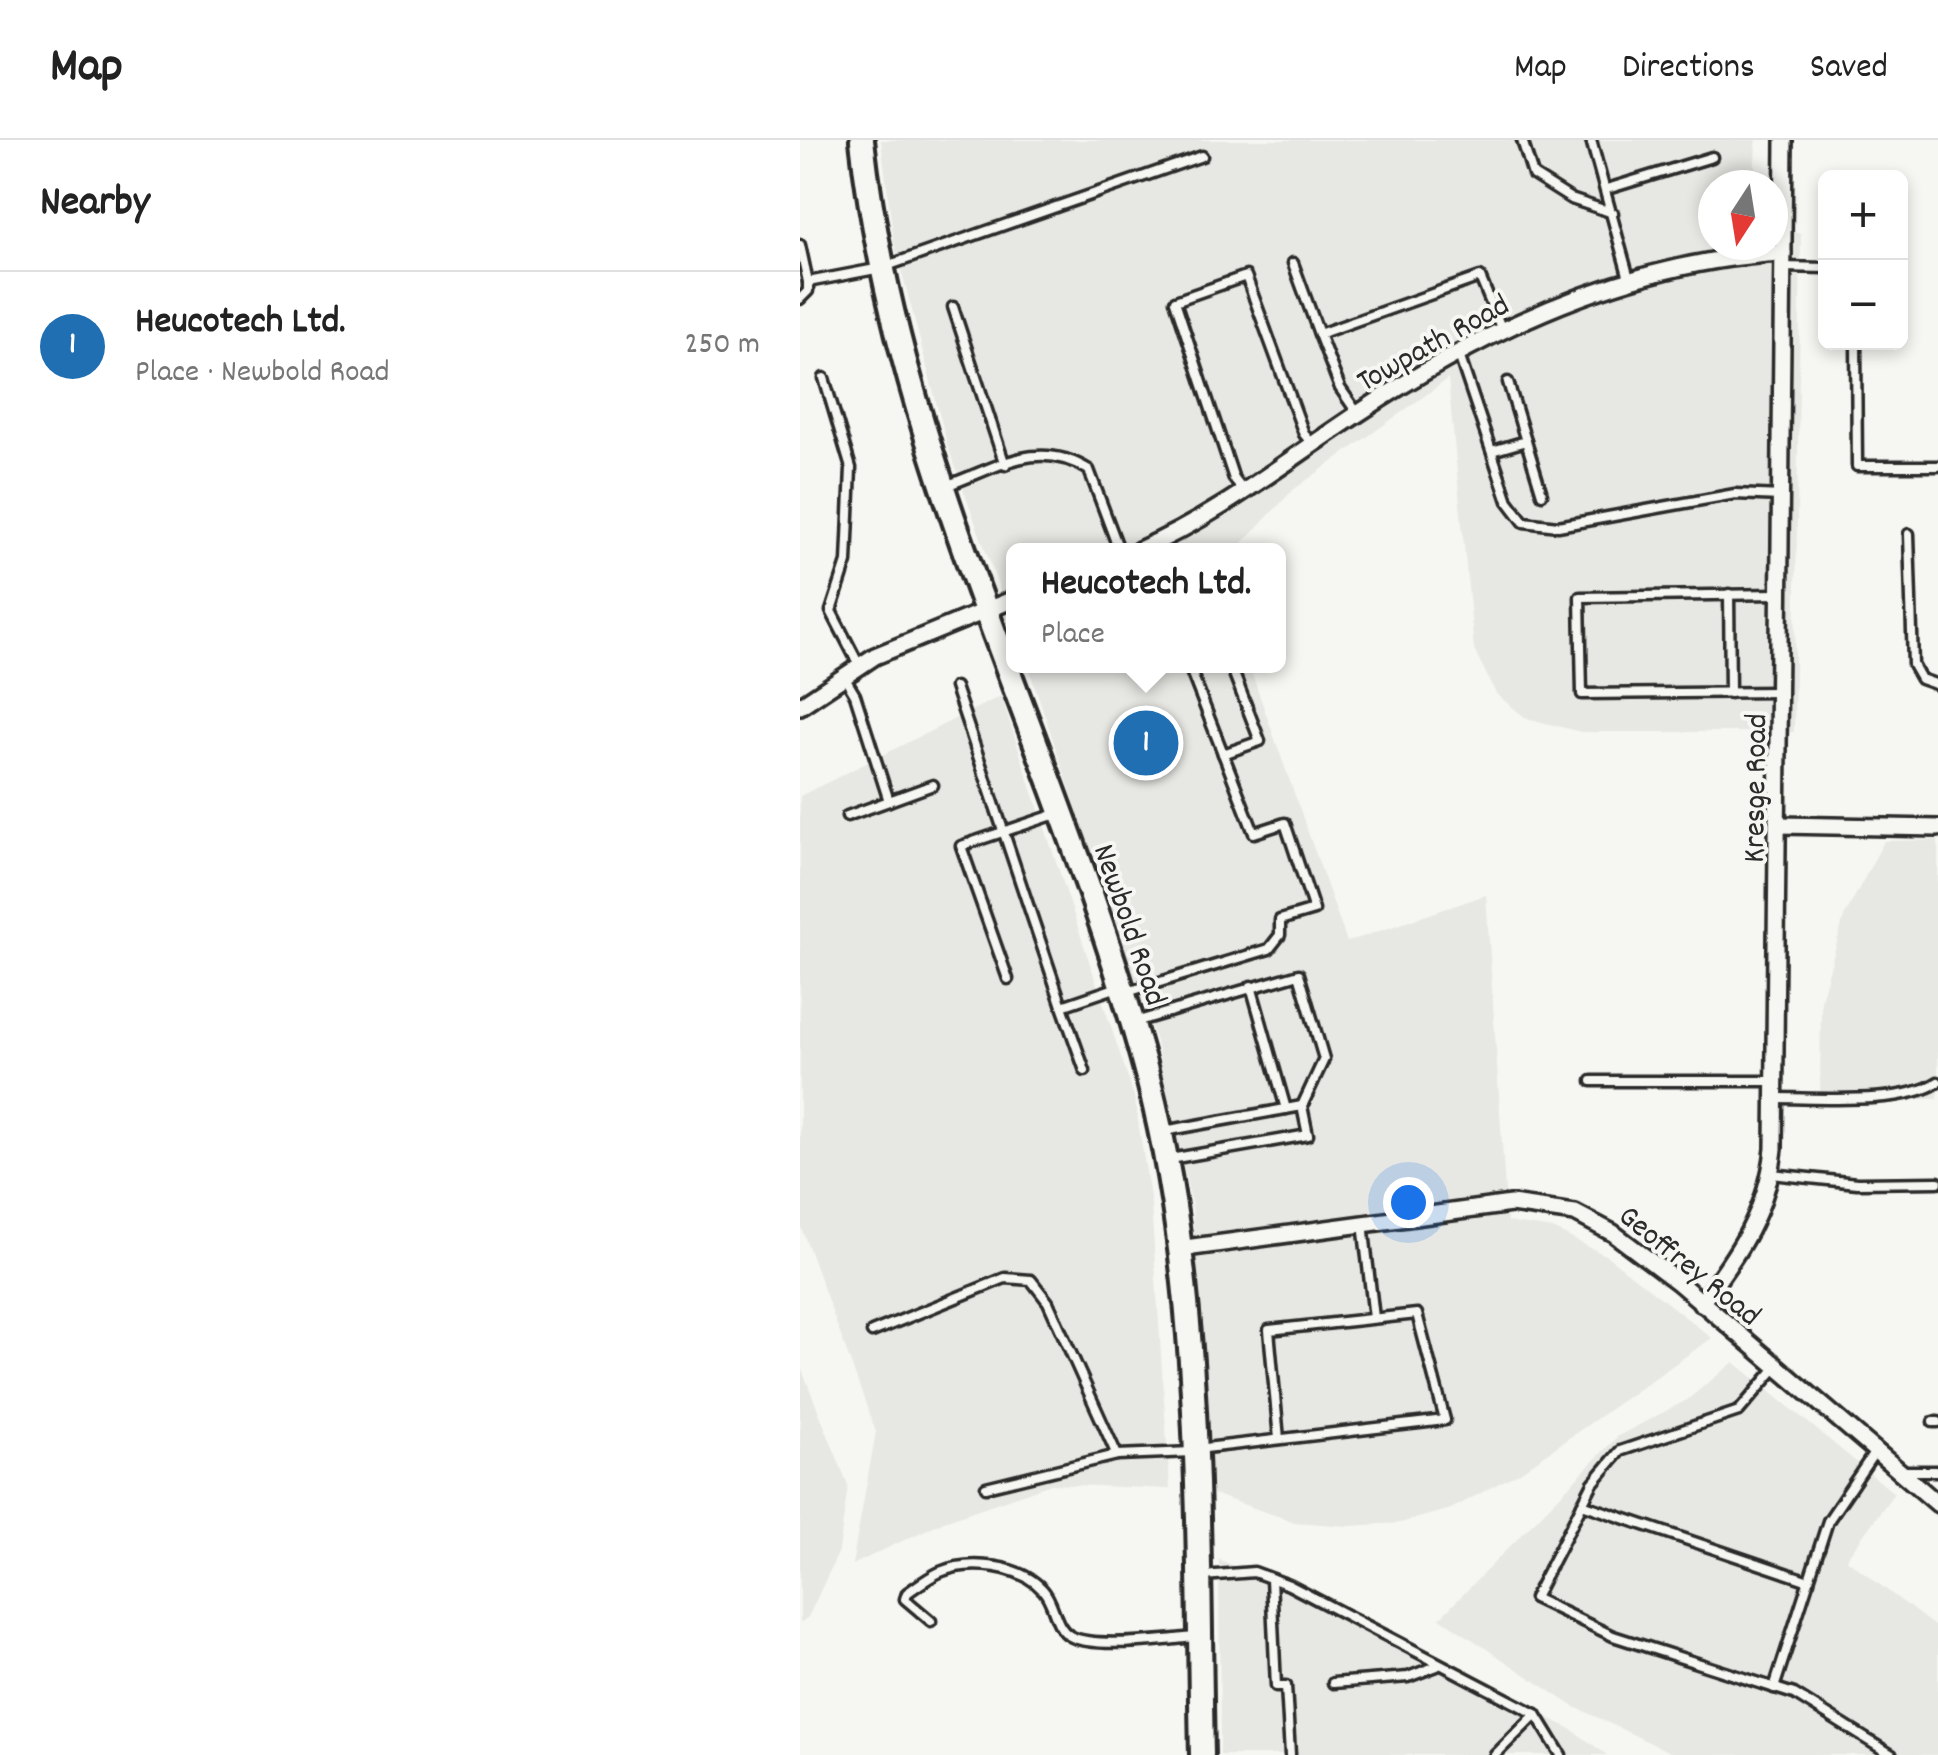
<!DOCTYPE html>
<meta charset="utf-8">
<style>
body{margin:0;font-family:Dekko,sans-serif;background:#f6f6f6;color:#222}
.controls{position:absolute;right:30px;top:30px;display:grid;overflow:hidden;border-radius:15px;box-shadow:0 5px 15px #0003}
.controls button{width:90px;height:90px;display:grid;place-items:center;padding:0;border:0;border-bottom:2px solid #e0e0e0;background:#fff;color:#222;font:50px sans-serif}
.compass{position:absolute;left:898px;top:30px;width:90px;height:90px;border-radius:50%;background:#fff;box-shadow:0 5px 15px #0003;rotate:192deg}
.you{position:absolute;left:608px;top:1062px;width:35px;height:35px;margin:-25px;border:8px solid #fff;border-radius:50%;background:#1a73e8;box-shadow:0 0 0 15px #1a73e833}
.badge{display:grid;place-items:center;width:65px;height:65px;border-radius:50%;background:#1f6fb2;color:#fff;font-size:32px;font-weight:700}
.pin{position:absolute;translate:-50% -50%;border:5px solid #fff;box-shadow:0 2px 10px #0006}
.popup{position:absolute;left:206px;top:403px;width:280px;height:130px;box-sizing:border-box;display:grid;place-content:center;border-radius:15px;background:#fff;filter:drop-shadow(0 2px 8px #0005);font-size:32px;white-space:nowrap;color:#767676}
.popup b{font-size:38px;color:#222}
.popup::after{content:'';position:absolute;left:50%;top:100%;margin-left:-20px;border:20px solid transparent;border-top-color:#fff}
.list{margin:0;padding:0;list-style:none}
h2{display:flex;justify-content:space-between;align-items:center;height:130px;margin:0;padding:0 40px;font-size:42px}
h2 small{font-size:32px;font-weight:400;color:#767676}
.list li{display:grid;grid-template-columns:65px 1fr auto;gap:30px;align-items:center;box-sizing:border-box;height:150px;padding:0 40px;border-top:2px solid #e0e0e0}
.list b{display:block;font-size:38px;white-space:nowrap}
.list p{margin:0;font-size:32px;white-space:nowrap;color:#767676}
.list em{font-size:32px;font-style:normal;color:#767676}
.map{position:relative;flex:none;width:1138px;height:1615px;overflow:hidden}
header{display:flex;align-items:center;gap:60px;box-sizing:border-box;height:140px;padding:0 50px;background:#fff;border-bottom:2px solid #e0e0e0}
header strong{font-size:48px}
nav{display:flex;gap:55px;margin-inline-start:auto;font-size:35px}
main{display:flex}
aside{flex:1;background:#fff}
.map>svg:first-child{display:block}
</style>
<header>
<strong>Map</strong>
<nav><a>Map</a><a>Directions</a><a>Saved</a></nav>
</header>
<main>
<aside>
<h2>Nearby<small></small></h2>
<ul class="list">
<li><span class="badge">1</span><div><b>Heucotech Ltd.</b><p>Place · Newbold Road</p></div><em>250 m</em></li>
</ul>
</aside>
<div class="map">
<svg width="1138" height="1615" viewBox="0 0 1138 1615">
<rect width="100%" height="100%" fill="#f6f6f2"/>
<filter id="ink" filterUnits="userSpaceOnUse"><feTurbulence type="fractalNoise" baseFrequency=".01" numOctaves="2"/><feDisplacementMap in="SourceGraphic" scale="20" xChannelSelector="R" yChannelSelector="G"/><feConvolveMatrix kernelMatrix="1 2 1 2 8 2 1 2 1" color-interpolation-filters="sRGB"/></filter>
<g filter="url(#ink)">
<!-- built -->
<g fill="#e7e7e3">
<polygon points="81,0 956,0 954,45 913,45 913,105 973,105 973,92 1001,93 994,592 781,592 726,578 696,554 674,509 648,239 493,350 436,410 214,410 213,486 148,307 94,102"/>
<polygon points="228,526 449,526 547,802 686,755 707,1082 753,1089 807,1116 912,1198 720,1332 651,1369 600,1383 548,1386 495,1382 410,1353 392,1066 356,902"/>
<polygon points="201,556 334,956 351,1064 370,1349 251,1344 144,1381 52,1425 76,1292 0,1084 0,656"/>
<polygon points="1138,700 1138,959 1020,960 1021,860 1044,777 1084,701"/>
<polygon points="934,1222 1094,1353 1046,1419 1138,1489 1138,1615 876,1615 773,1566 640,1478 818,1296 887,1260"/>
<polygon points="0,1225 48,1345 39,1411 8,1477 0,1483"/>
<polygon points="419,1419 771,1589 807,1615 420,1615"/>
</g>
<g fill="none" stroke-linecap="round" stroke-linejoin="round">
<!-- lane casing -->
<g stroke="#2b2b2b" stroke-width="15">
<g id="lane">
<polyline points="722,0 733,35 771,59 813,73"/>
<polyline points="791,0 830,142"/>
<polyline points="807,49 912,17"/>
<polyline points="0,105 8,142 81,128 402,16"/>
<polyline points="493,123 519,194 680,137 702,190"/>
<polyline points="983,127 1026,128"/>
<polyline points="0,159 8,151 8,142"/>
<polyline points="153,167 205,325"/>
<polyline points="519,194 540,248 558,274"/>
<polyline points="1056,202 1057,326 1138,326"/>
<polyline points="658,212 708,361 724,382 758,386 935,354 982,356"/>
<polyline points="24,238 51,328 47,422 31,471 59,525"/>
<polyline points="708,242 742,354"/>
<polyline points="692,311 726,301"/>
<path d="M 148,345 C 199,327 238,298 289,330 L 319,410"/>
<polyline points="444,352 434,339 375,161 446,136 504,294 513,305"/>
<polyline points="1109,394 1113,525 1121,539 1138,545"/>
<polyline points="929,454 930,553"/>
<polyline points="43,535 55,555 89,661 133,645"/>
<polyline points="155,547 262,866 318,847"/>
<polyline points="977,552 782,554 780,457 978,454"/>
<polyline points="423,614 460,601 431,526"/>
<polyline points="47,676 89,661"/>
<polyline points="208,839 161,706 259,673"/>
<polyline points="451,846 486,969"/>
<polyline points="327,852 469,809 480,795 480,780 514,770 485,683 454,693 389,526"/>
<polyline points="262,866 285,931"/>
<polyline points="335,882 499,834 524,919 502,966 508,995 370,1019"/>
<polyline points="792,941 974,941"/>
<path d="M 977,958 C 1019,958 1104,965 1138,942"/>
<polyline points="364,991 502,966"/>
<polyline points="971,1034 1057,1043 1138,1042"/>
<polyline points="563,1083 574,1178"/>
<polyline points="72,1192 205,1138 231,1140 248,1162 317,1315 393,1312"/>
<polyline points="975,1229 939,1271 820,1311 793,1343 734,1458 813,1496 994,1554 1092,1615"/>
<polyline points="1133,1282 1138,1282"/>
<polyline points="397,1309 645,1280 617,1174 469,1190 479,1299"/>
<polyline points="1103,1331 1138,1331"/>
<polyline points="186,1347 317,1315"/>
<polyline points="782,1364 1009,1441"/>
<polyline points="403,1436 454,1432 489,1445 736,1574 761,1615"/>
<polyline points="471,1439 476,1546 486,1546 490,1615"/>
<path d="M 131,1481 L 105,1459 L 107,1453 C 117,1446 129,1437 140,1432 C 170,1419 221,1425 243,1450 C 255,1463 254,1487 270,1496 C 293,1509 367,1500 395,1497"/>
<polyline points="533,1543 608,1537 637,1526"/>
<polyline points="974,1548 1028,1381 1074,1313"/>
<polyline points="695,1615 736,1574"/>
</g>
</g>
<!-- street casing -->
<g stroke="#2b2b2b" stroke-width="22">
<g id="street">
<path d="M 339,410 C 419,375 486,321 559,273 C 685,189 830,121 983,113"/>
<polyline points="0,566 75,516 214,459"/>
<polyline points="980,685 1138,688"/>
<polyline points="378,1109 711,1064 775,1073 813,1093 878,1142 1138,1364"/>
<path d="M 901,1163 C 939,1113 967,1072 974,1009 L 984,0"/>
</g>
</g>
<!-- secondary casing -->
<g stroke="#2b2b2b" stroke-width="30">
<path id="secondary" d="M 62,0 C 98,330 266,624 349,942 C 404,1156 397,1394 402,1615"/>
</g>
<!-- lane -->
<use href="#lane" stroke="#f6f6f2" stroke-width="8"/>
<!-- street -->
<use href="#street" stroke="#f6f6f2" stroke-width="15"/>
<!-- secondary -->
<use href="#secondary" stroke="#f6f6f2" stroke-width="22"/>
</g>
</g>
<g text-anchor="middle" stroke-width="8" stroke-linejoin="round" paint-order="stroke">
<!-- street labels -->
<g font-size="32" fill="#2b2b2b" stroke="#f6f6f2">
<text transform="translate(632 201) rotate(-29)" y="11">Towpath Road</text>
<text transform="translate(953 648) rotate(-89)" y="11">Kresge Road</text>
<text transform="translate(332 784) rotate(71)" y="11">Newbold Road</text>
<text transform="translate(891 1124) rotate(39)" y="11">Geoffrey Road</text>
</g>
</g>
</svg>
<div class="controls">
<button>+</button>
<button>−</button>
</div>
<svg class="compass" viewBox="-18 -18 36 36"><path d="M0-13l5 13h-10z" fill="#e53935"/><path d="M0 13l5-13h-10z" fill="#767676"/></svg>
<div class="you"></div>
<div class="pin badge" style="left:346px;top:603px">1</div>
<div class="popup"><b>Heucotech Ltd.</b>Place</div>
</div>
</main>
